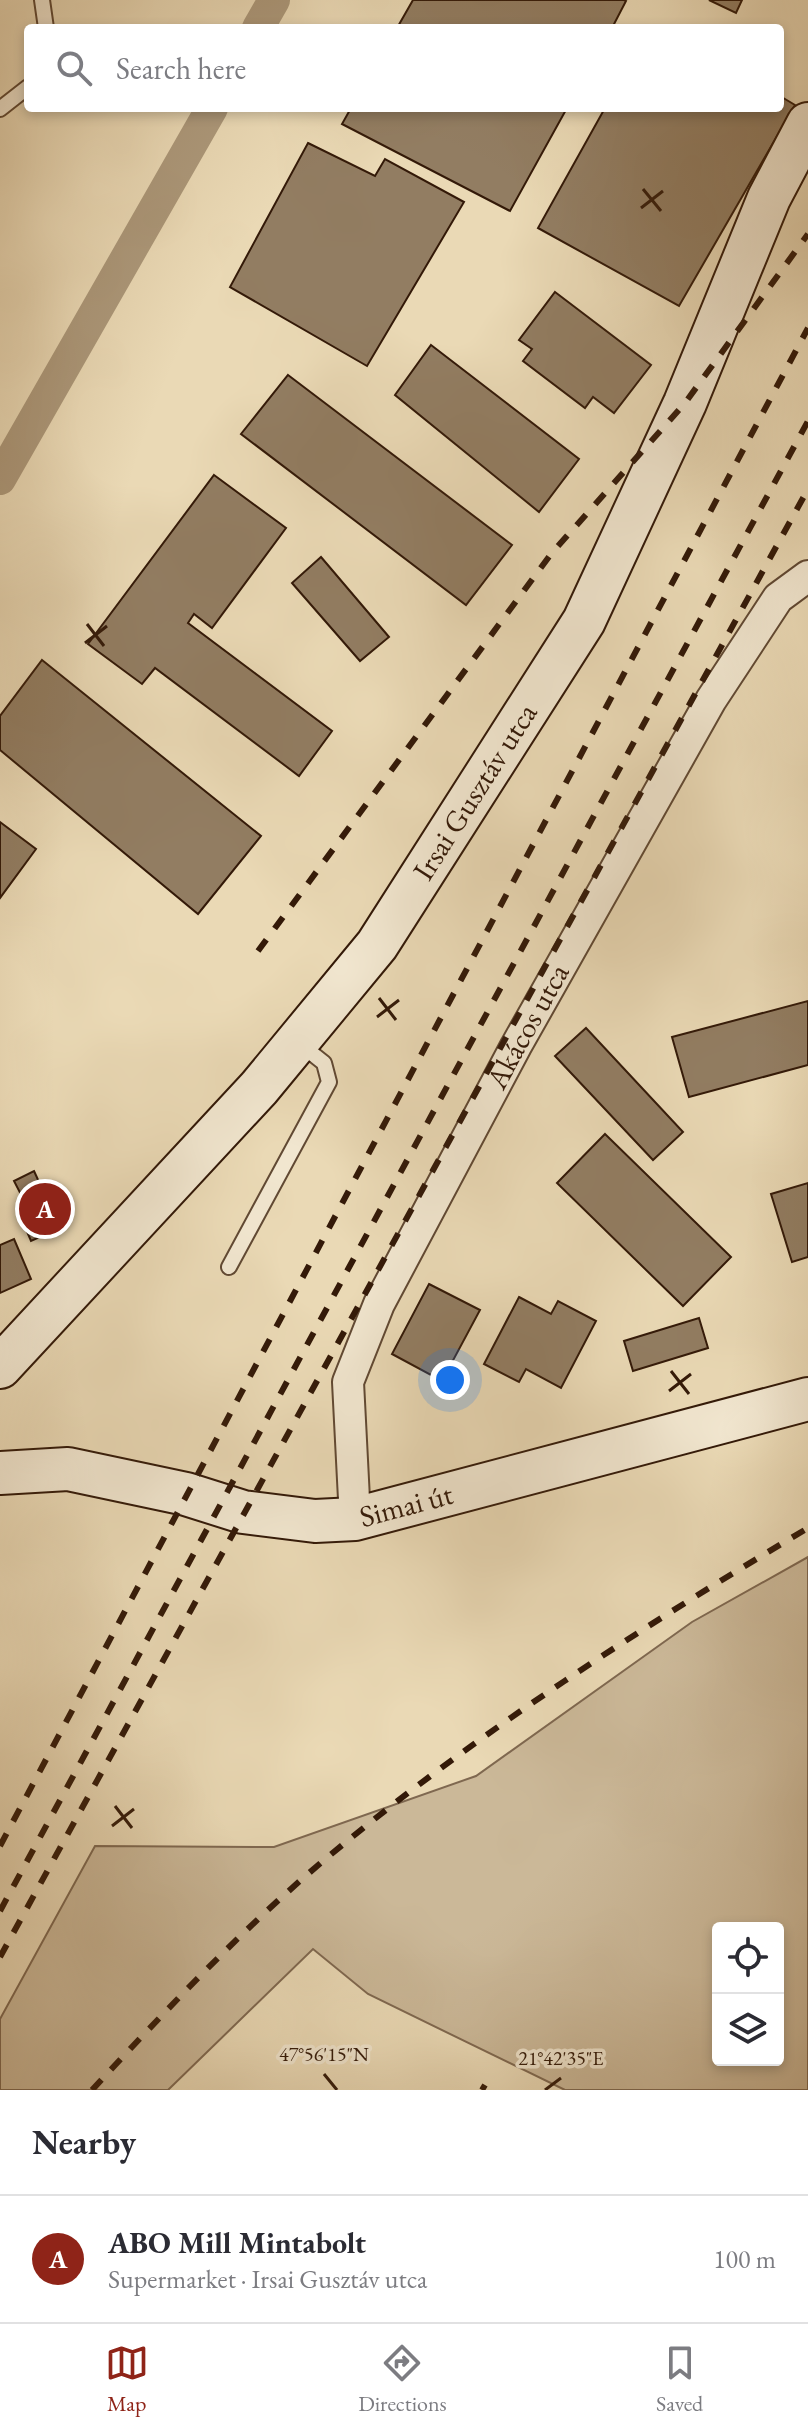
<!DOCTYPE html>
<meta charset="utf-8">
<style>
body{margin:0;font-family:"EB Garamond",serif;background:#f7f7f7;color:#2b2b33}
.controls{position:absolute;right:24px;bottom:24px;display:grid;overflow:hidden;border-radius:8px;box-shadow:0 4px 12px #0003}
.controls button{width:72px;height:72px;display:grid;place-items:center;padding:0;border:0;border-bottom:2px solid #e1e1e2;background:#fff;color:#2b2b33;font:40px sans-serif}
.you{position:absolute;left:450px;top:1380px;width:28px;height:28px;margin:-20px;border:6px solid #fff;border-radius:50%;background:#1a73e8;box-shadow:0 0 0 12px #1a73e833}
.badge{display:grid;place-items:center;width:52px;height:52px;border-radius:50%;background:#8f2418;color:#fff;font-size:26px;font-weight:700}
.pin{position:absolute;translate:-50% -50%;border:4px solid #fff;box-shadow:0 2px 8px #0006}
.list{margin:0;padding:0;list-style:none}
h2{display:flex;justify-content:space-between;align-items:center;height:104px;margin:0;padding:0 32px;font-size:34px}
h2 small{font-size:26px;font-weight:400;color:#7c7c81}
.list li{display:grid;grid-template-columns:52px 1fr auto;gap:24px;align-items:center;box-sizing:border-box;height:128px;padding:0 32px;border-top:2px solid #e1e1e2}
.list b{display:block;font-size:30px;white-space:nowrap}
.list p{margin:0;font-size:26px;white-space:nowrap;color:#7c7c81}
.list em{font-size:26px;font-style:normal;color:#7c7c81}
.icon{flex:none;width:44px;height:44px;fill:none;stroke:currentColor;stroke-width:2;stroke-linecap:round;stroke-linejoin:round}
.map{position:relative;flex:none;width:808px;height:2090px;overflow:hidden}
.search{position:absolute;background:#fff;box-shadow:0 4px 12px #0003;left:24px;right:24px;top:24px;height:88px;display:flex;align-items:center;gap:20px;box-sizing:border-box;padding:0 28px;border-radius:8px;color:#7c7c81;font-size:30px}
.sheet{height:232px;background:#fff}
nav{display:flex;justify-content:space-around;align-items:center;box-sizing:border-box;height:112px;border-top:2px solid #e1e1e2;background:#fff;font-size:22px;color:#7c7c81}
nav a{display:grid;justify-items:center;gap:4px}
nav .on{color:#8f2418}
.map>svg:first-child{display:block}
</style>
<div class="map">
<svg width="808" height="2090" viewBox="0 0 808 2090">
<rect width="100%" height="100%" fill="#ead9b5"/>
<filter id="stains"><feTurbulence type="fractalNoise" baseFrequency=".0025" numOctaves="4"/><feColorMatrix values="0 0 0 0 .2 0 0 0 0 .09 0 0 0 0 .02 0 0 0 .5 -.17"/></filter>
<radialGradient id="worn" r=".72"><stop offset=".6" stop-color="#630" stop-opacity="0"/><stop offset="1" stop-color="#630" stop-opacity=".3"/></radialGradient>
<!-- green -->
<path fill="#cbb898" stroke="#7f6850" stroke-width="2" fill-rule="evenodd" d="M 808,1557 L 808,2090 L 565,2090 L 368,1994 L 313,1949 L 168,2090 L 0,2090 L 0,2019 L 95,1846 L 274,1847 L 476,1776 L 692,1622 ZM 718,1928 L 778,1928 L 778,2060 L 718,2060 Z"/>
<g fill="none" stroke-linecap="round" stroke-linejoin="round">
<!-- canal -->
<g stroke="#ac987a" stroke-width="32">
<polyline points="258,28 274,0"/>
<polyline points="0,479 212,108"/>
</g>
</g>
<!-- building -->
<g fill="#927d62" stroke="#331908" stroke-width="2">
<polygon points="413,0 624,0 626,1 612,28 397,28"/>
<polygon points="709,0 742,0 736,13"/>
<polygon points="780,96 795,105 679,306 538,228 605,108 780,108"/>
<polygon points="351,108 567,108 510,211 342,124"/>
<polygon points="308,143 375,176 385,159 464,202 367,366 230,287"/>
<polygon points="555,292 651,365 614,413 593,397 585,408 523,361 532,349 519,340"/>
<polygon points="431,345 579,459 539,512 395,395"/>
<polygon points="288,375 512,545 466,605 241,434"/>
<polygon points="214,475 286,528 212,628 194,614 188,623 332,731 299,776 155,668 142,684 88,644"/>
<polygon points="321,557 389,637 360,661 292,583"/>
<polygon points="42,660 261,836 198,914 0,750 0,716"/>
<polygon points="0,822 36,849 0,898"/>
<polygon points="808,1001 808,1065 689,1097 672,1037"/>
<polygon points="586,1028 683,1132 653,1160 555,1056"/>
<polygon points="605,1134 731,1257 683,1306 557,1183"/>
<polygon points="34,1171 60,1228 31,1241 19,1213 28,1208 14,1181"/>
<polygon points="808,1183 808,1257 792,1262 771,1194"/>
<polygon points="14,1239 31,1279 0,1293 0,1245"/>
<polygon points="429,1284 480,1310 442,1381 392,1354"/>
<polygon points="519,1297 551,1314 558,1301 596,1321 561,1388 526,1369 519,1382 484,1364"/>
<polygon points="699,1318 708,1348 633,1371 624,1341"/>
</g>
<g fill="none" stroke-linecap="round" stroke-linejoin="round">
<!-- lane casing -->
<g stroke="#614933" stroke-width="18">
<g id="lane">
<polyline points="42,0 46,28"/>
<polyline points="0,109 28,87"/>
<polyline points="229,1267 329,1082 324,1063 300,1044"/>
</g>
</g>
<!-- street casing -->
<g stroke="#614933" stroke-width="34">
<g id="street">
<path id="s1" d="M 355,1519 L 348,1382 L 379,1304 L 516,1046 L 711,700 L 778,598 L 808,576"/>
</g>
</g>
<!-- secondary casing -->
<g stroke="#331908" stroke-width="46">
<g id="secondary">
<path id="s2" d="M 0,1367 L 259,1088 L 377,945 L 584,621 L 685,403 L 769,198 L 808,124"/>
<path id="s3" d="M 0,1473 L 68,1469 L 186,1494 L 243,1512 L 315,1521 L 355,1519 L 808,1399"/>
</g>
</g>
<!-- lane -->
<use href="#lane" stroke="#f1e6cf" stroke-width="14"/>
<!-- street -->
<use href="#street" stroke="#f1e6cf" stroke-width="30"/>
<!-- secondary -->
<use href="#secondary" stroke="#f1e6cf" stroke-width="42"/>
<!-- rail -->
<g stroke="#331908" stroke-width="6" stroke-dasharray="14 14" stroke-linecap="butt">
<polyline points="258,951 551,554 685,403 808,234"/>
<polyline points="0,1846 808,328"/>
<polyline points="0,1911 808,421"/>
<polyline points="0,1957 808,489"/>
<path d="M 92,2090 C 167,2009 244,1927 329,1856 C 478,1732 642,1627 808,1528"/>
<polyline points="482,2090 485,2085"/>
</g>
</g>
<!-- ticks -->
<path fill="none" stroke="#331908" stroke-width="3" d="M 643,189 L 661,211M 641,208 L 663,191M 87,624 L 104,646M 85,643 L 107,626M 379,998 L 396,1020M 377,1017 L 399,1000M 671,1371 L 689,1394M 669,1391 L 691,1374M 115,1806 L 132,1828M 112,1826 L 134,1809M 324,2074 L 337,2090M 545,2090 L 561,2078"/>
<g text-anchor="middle" stroke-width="7" stroke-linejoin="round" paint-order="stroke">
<!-- street labels -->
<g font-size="30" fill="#331908" stroke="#f1e6cf">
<text dy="10" stroke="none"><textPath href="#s2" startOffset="748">Irsai Gusztáv utca</textPath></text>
<text dy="10" stroke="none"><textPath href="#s1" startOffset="536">Akácos utca</textPath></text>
<text dy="10" stroke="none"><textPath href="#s3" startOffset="414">Simai út</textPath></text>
</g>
</g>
<g font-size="20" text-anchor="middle" fill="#331908" stroke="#f1e6cf" stroke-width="7" stroke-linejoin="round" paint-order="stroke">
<text x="324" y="2061">47°56'15"N</text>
<text x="561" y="2065">21°42'35"E</text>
</g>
<rect width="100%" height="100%" filter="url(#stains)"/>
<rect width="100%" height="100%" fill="url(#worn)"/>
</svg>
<div class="controls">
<button><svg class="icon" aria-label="locate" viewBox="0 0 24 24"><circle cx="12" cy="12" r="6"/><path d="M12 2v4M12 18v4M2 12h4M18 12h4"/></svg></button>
<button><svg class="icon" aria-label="layers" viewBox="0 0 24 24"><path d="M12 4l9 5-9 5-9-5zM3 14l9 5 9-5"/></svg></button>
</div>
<div class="you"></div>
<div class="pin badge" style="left:45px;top:1209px">A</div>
<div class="search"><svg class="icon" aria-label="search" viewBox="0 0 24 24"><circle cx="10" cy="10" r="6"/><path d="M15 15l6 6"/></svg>Search here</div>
</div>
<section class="sheet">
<h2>Nearby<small></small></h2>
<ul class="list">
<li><span class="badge">A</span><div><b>ABO Mill Mintabolt</b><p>Supermarket · Irsai Gusztáv utca</p></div><em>100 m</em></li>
</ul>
</section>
<nav>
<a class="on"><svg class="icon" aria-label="map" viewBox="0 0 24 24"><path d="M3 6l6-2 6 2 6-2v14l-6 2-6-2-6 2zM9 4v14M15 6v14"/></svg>Map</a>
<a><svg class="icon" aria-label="directions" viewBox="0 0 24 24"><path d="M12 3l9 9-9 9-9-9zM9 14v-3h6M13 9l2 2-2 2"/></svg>Directions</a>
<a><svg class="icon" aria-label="saved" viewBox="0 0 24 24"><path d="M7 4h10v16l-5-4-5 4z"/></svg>Saved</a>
</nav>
